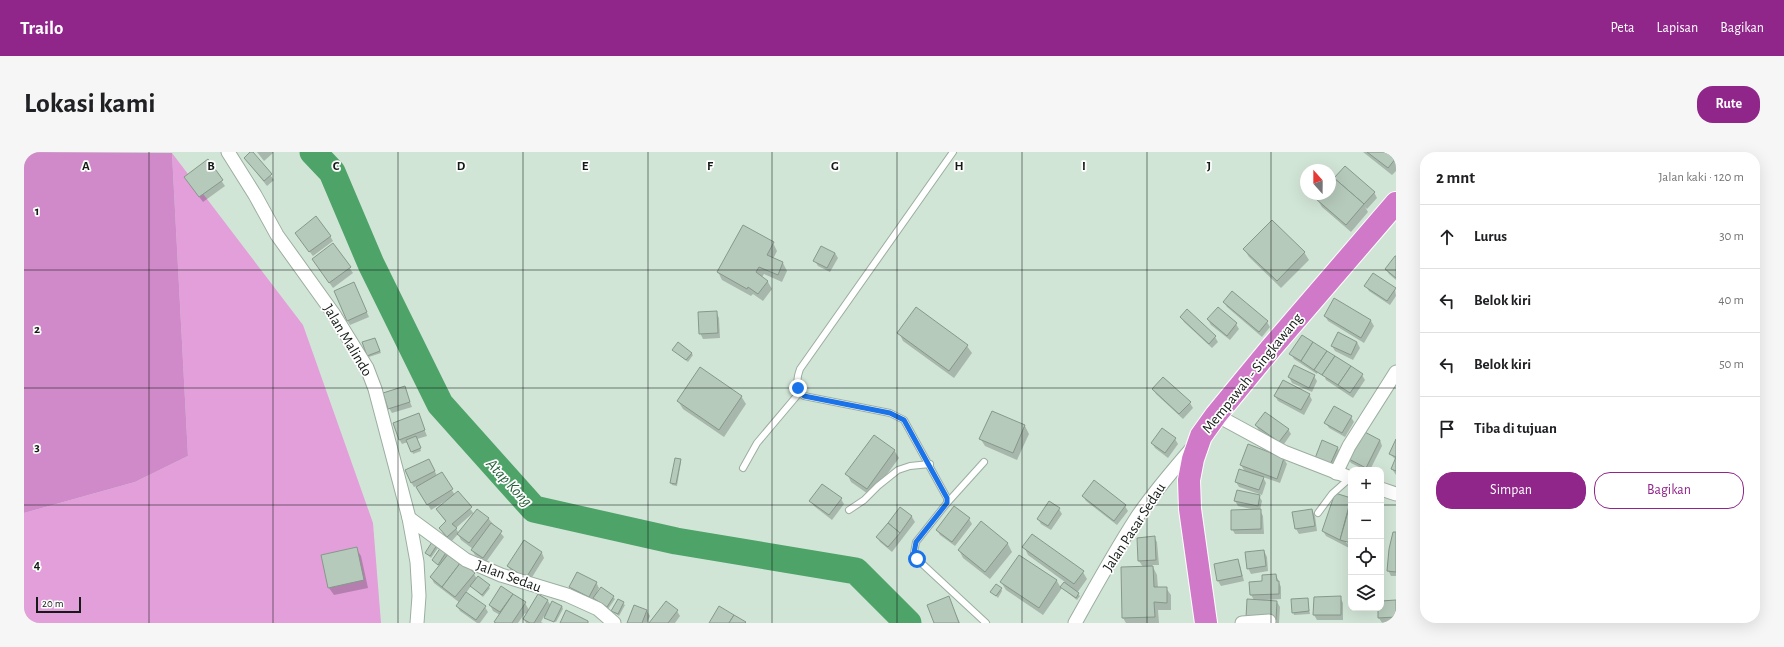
<!DOCTYPE html>
<html lang="id">
<meta charset="utf-8">
<style>
body{margin:0;font-family:"Alegreya Sans",sans-serif;background:#f6f6f6;color:#202124}
.controls{position:absolute;right:12px;bottom:12px;display:grid;overflow:hidden;border-radius:8px;box-shadow:0 4px 16px #0002}
.controls button{width:36px;height:36px;display:grid;place-items:center;padding:0;border:0;border-bottom:1px solid #e0e0e0;background:#fff;color:#202124;font:20px sans-serif}
.compass{position:absolute;left:1276px;top:12px;width:36px;height:36px;border-radius:50%;background:#fff;box-shadow:0 4px 16px #0002;rotate:339deg}
.scale{position:absolute;left:12px;bottom:10px;width:45px;box-sizing:border-box;padding-left:4px;border:2px solid #141b16;border-top:0;font-size:11px;line-height:14px;white-space:nowrap;color:#141b16;-webkit-text-stroke:3px #fff;paint-order:stroke}
.stop{position:absolute;width:12px;height:12px;margin:-9px;border:3px solid #1a73e8;border-radius:50%;background:#fff}
.stop.end{background:#1a73e8;border-color:#fff;box-shadow:0 1px 4px #0008}
.list{margin:0;padding:0;list-style:none}
h2{display:flex;justify-content:space-between;align-items:center;height:52px;margin:0;padding:0 16px;font-size:17px}
h2 small{font-size:13px;font-weight:400;color:#757577}
.list li{display:grid;grid-template-columns:26px 1fr auto;gap:12px;align-items:center;box-sizing:border-box;height:64px;padding:0 16px;border-top:1px solid #e0e0e0}
.list b{display:block;font-size:15px;white-space:nowrap}
.list em{font-size:13px;font-style:normal;color:#757577}
.actions{display:flex;gap:8px;padding:12px 16px}
.actions a{flex:1;padding:9px 0;border:1px solid #90268a;border-radius:16px;text-align:center;font-size:14px;color:#90268a}
.actions .main{background:#90268a;color:#fff}
.icon{flex:none;width:22px;height:22px;fill:none;stroke:currentColor;stroke-width:2;stroke-linecap:round;stroke-linejoin:round}
.map{position:relative;flex:none;width:1372px;height:471px;overflow:hidden;border-radius:16px}
header{display:flex;align-items:center;gap:24px;box-sizing:border-box;height:56px;padding:0 20px;background:#90268a;color:#fff}
header strong{font-size:19px}
nav{display:flex;gap:22px;margin-inline-start:auto;font-size:14px}
.intro{display:flex;align-items:center;justify-content:space-between;box-sizing:border-box;height:96px;padding:0 24px}
h1{margin:0;font-size:28px}
.button{padding:10px 18px;border-radius:16px;background:#90268a;color:#fff;font-size:14px;font-weight:700}
main{display:flex;gap:24px;padding:0 24px}
aside{flex:1;background:#fff;border-radius:16px;box-shadow:0 4px 16px #0002}
.map>svg:first-child{display:block}
</style>
<header>
<strong>Trailo</strong>
<nav><a>Peta</a><a>Lapisan</a><a>Bagikan</a></nav>
</header>
<div class="intro"><h1>Lokasi kami</h1><a class="button">Rute</a></div>
<main>
<div class="map">
<svg width="1372" height="471" viewBox="0 0 1372 471">
<rect width="100%" height="100%" fill="#d1e5d6"/>
<!-- green -->
<polygon fill="#e29fda" points="148,1 279,173 349,371 357,471 0,471 0,361 111,330 164,304"/>
<!-- forest -->
<polygon fill="#d18ac9" points="0,0 148,1 164,304 111,330 0,361"/>
<!-- shadow -->
<g fill="#0003" fill-rule="evenodd">
<polygon points="228,0 250,28 243,34 221,6"/>
<polygon points="233,0 249,0 249,1 240,9"/>
<polygon points="1339,0 1372,0 1372,19 1368,23"/>
<polygon points="184,9 201,34 179,50 164,30"/>
<polygon points="1306,33 1350,40 1353,46 1343,57 1341,55 1344,60 1327,80 1298,55 1293,47 1298,42 1306,42"/>
<polygon points="306,84 309,89 289,104 275,86"/>
<polygon points="749,91 753,99 749,107 759,111 763,119 758,130 740,122 738,125 744,130 748,137 739,149 729,142 727,144 698,128 694,120"/>
<polygon points="309,92 329,121 309,136 292,112"/>
<polygon points="1220,97 1280,100 1285,108 1257,136 1225,105"/>
<polygon points="811,101 814,106 806,120 794,114 791,109"/>
<polygon points="1372,106 1372,128 1365,122 1362,117"/>
<polygon points="1342,134 1371,137 1372,144 1366,153 1345,139"/>
<polygon points="332,136 345,165 326,173 323,168"/>
<polygon points="1208,141 1243,170 1246,175 1238,185 1203,155 1200,150"/>
<polygon points="1194,156 1212,172 1215,177 1206,188 1187,173 1184,168"/>
<polygon points="692,160 695,166 696,186 679,187 676,181"/>
<polygon points="1301,164 1347,169 1350,174 1340,191 1304,169"/>
<polygon points="1157,165 1191,185 1194,190 1188,196 1160,170"/>
<polygon points="875,181 943,194 948,201 930,226 879,189"/>
<polygon points="352,189 357,201 345,205 344,203"/>
<polygon points="1333,190 1336,196 1329,208 1311,199 1308,194"/>
<polygon points="651,200 667,201 669,203 664,210"/>
<polygon points="1267,202 1338,223 1341,228 1329,246 1302,228 1301,226 1303,225 1294,219 1293,222 1270,207"/>
<polygon points="1290,224 1293,229 1288,240 1268,231 1265,225"/>
<polygon points="1140,226 1166,251 1169,256 1159,267 1132,242 1129,237"/>
<polygon points="380,235 388,255 368,261 365,256"/>
<polygon points="1285,242 1288,248 1280,263 1254,249 1251,244"/>
<polygon points="717,244 722,252 700,285 659,257 654,249"/>
<polygon points="968,260 1001,274 1005,282 993,308 961,294 956,286"/>
<polygon points="394,262 403,284 393,287 397,299 389,302 384,290 378,292 375,287"/>
<polygon points="1327,265 1330,270 1321,285 1305,276 1302,271"/>
<polygon points="1232,273 1264,277 1267,282 1258,295 1235,279"/>
<polygon points="1138,278 1151,287 1154,292 1144,306 1131,296 1128,291"/>
<polygon points="1356,288 1358,294 1346,318 1341,318 1327,311 1324,306"/>
<polygon points="1372,290 1372,323 1368,317 1372,308 1366,302"/>
<polygon points="1314,296 1316,301 1308,320 1294,314"/>
<polygon points="870,298 875,306 847,344 827,330 823,322"/>
<polygon points="1260,307 1263,312 1256,331 1239,325 1242,331 1238,343 1215,335 1212,330 1221,320 1217,313"/>
<polygon points="656,308 657,310 653,334 648,333 647,331"/>
<path d="M 408,313 L 413,324 L 417,321 L 431,343 L 434,340 L 450,362 L 464,366 L 480,385 L 462,410 L 451,403 L 448,398 L 449,397 L 437,388 L 434,382 L 427,390 L 419,381 L 416,376 L 422,370 L 413,358 L 423,349 L 423,348 L 407,358 L 393,334 L 390,335 L 387,330 ZM 449,361 L 435,382 L 432,376 Z"/>
<polygon points="1311,342 1327,347 1327,390 1322,389 1322,391 1327,392 1327,397 1302,384 1299,379"/>
<polygon points="1059,344 1101,354 1104,359 1093,373 1062,349"/>
<polygon points="1235,344 1238,349 1236,358 1239,364 1240,382 1211,382 1208,377 1232,358 1214,354 1211,349"/>
<polygon points="817,347 820,352 808,368 790,354 787,349"/>
<polygon points="876,356 888,365 891,370 868,400 856,390 853,385"/>
<polygon points="1035,357 1038,362 1027,378 1017,372 1014,367"/>
<polygon points="1288,358 1291,364 1293,379 1275,382 1272,377"/>
<polygon points="945,367 948,372 931,394 916,383 913,378"/>
<polygon points="957,371 984,392 988,400 966,427 939,406 935,398"/>
<polygon points="1372,381 1372,424 1367,424 1364,418"/>
<polygon points="1130,385 1133,390 1135,413 1128,413 1133,423 1134,436 1142,436 1147,443 1147,458 1134,458 1135,471 1102,471 1099,466 1098,416 1119,415 1115,409 1114,387"/>
<polygon points="412,394 414,396 407,406 402,401"/>
<polygon points="1000,395 1059,420 1063,427 1053,441 1056,444 1053,448 1038,436 1019,463 982,438 977,430 995,404 1033,429 1037,436 1041,430 1004,403"/>
<polygon points="332,396 337,404 344,436 310,443 305,436"/>
<polygon points="418,396 450,422 453,427 466,436 459,445 447,434 442,441 461,455 464,460 456,471 453,471 436,459 433,454 436,451 410,431 407,425 416,415 409,408"/>
<polygon points="1240,399 1243,405 1244,419 1227,422 1224,416"/>
<polygon points="518,401 520,406 505,430 487,419 484,414"/>
<polygon points="1213,408 1216,413 1220,429 1197,434 1194,429 1191,413"/>
<polygon points="1252,423 1257,435 1257,447 1242,448 1242,449 1253,450 1256,455 1255,471 1234,471 1230,448 1227,443 1239,430"/>
<polygon points="572,430 575,436 573,440 589,445 591,447 584,457 570,446 568,450 549,440 546,435"/>
<polygon points="477,435 501,451 505,458 524,449 527,454 538,454 539,457 532,470 522,466 520,464 517,470 519,471 502,471 500,467 502,462 501,461 494,471 472,471 476,463 469,459 466,453"/>
<polygon points="977,437 978,439 974,446 968,440"/>
<polygon points="924,445 936,471 911,471"/>
<polygon points="1316,445 1319,451 1319,468 1293,468 1290,463"/>
<polygon points="1283,447 1286,462 1270,463 1269,460"/>
<polygon points="594,448 601,453 595,464 588,459"/>
<polygon points="1372,449 1372,470 1358,471 1355,466 1355,456 1357,456 1357,450"/>
<polygon points="610,454 623,459 626,464 623,471 604,471"/>
<polygon points="653,459 656,464 651,471 626,471"/>
</g>
<g fill="none" stroke-linecap="round" stroke-linejoin="round">
<!-- river -->
<polyline stroke="#4ea369" stroke-width="27" points="289,0 308,20 347,112 416,252 510,357 652,389 832,419 884,471"/>
</g>
<!-- building -->
<g fill="#b6cabb" stroke="#86988a">
<polygon points="226,0 229,0 248,22 240,29 220,6"/>
<polygon points="1343,0 1372,0 1372,6 1364,16"/>
<polygon points="184,7 199,28 175,45 160,25"/>
<polygon points="1321,14 1351,40 1340,52 1310,26"/>
<polygon points="1310,26 1340,52 1322,73 1292,47 1297,42 1306,42 1306,31"/>
<polygon points="292,64 307,84 285,100 271,81"/>
<polygon points="1248,68 1281,100 1253,129 1219,97"/>
<polygon points="719,73 750,90 743,103 759,110 754,123 735,115 732,120 744,129 734,142 724,135 723,137 693,120"/>
<polygon points="309,91 327,115 305,131 288,107"/>
<polygon points="797,94 811,101 803,116 789,109"/>
<polygon points="1371,104 1372,104 1372,126 1361,117"/>
<polygon points="1349,121 1372,136 1363,149 1340,134"/>
<polygon points="330,130 343,160 323,169 310,139"/>
<polygon points="1208,139 1244,169 1235,180 1199,150"/>
<polygon points="1310,146 1347,168 1337,186 1300,164"/>
<polygon points="892,155 944,193 925,219 873,181"/>
<polygon points="1194,155 1213,171 1203,184 1183,167"/>
<polygon points="1163,157 1192,184 1185,192 1156,165"/>
<polygon points="693,159 694,181 675,182 674,160"/>
<polygon points="1314,180 1333,190 1327,203 1307,194"/>
<polygon points="1278,183 1289,190 1277,209 1265,202"/>
<polygon points="351,186 356,199 343,204 338,190"/>
<polygon points="654,190 668,201 662,208 648,198"/>
<polygon points="1289,190 1303,199 1290,218 1277,209"/>
<polygon points="1303,199 1311,204 1298,223 1290,218"/>
<polygon points="1311,204 1327,214 1314,233 1298,223"/>
<polygon points="1270,213 1291,223 1285,236 1264,225"/>
<polygon points="1327,214 1339,222 1326,241 1314,233"/>
<polygon points="676,215 718,244 695,278 653,249"/>
<polygon points="1139,225 1167,250 1155,262 1128,237"/>
<polygon points="1259,228 1286,242 1277,258 1250,244"/>
<polygon points="381,234 386,250 364,257 359,241"/>
<polygon points="1310,254 1328,264 1318,281 1300,271"/>
<polygon points="968,259 1001,273 989,301 955,287"/>
<polygon points="1241,260 1265,277 1255,290 1231,273"/>
<polygon points="395,261 401,278 375,288 369,271"/>
<polygon points="1138,276 1152,286 1141,301 1127,291"/>
<polygon points="1337,278 1356,288 1342,316 1323,306"/>
<polygon points="850,283 871,298 843,337 821,322"/>
<polygon points="392,284 397,296 387,300 382,288"/>
<polygon points="1372,287 1372,319 1367,317 1372,305 1365,302"/>
<polygon points="1298,288 1314,295 1305,315 1290,309"/>
<polygon points="1224,292 1260,306 1253,327 1216,313"/>
<polygon points="651,306 657,307 652,332 646,331"/>
<polygon points="405,307 411,319 387,331 381,318"/>
<polygon points="1215,317 1240,325 1235,338 1211,330"/>
<polygon points="418,320 429,337 403,353 392,335"/>
<polygon points="1070,328 1102,353 1090,369 1058,344"/>
<polygon points="798,332 818,346 805,363 785,349"/>
<polygon points="1213,338 1236,343 1234,354 1210,349"/>
<polygon points="434,339 448,355 428,372 433,376 423,385 415,376 422,369 412,357"/>
<polygon points="1311,341 1327,346 1316,388 1298,379"/>
<polygon points="1025,349 1036,356 1024,374 1013,367"/>
<polygon points="1327,349 1327,391 1316,388"/>
<polygon points="930,354 946,366 928,390 912,378"/>
<polygon points="876,355 888,364 876,381 864,371"/>
<polygon points="453,357 465,366 445,391 433,382"/>
<polygon points="1237,357 1237,377 1207,378 1207,358"/>
<polygon points="1288,357 1291,374 1271,377 1268,360"/>
<polygon points="957,369 984,391 961,420 934,398"/>
<polygon points="467,371 478,379 459,406 447,398"/>
<polygon points="864,371 876,381 864,395 852,385"/>
<polygon points="1369,380 1372,380 1372,420 1363,419 1365,397"/>
<polygon points="1008,382 1060,419 1050,432 998,395"/>
<polygon points="1131,384 1132,408 1114,409 1113,386"/>
<polygon points="500,388 518,400 502,426 483,414"/>
<polygon points="408,390 413,393 406,404 401,401"/>
<polygon points="333,395 340,428 304,436 297,403"/>
<polygon points="417,395 423,399 414,413 408,408"/>
<polygon points="1240,398 1242,414 1223,417 1221,400"/>
<polygon points="425,401 437,410 418,435 406,425"/>
<polygon points="995,403 1033,428 1015,456 976,430"/>
<polygon points="1214,407 1218,424 1193,429 1190,412"/>
<polygon points="437,410 451,421 431,445 418,435"/>
<polygon points="1129,414 1130,435 1143,435 1143,451 1130,450 1131,465 1098,466 1097,415"/>
<polygon points="553,420 573,430 565,445 545,435"/>
<polygon points="1252,422 1253,429 1255,429 1255,442 1226,443 1225,430 1238,429 1238,423"/>
<polygon points="454,424 466,433 458,443 446,434"/>
<polygon points="1040,430 1055,441 1052,446 1036,435"/>
<polygon points="972,432 978,436 972,444 966,440"/>
<polygon points="477,434 489,442 476,460 465,453"/>
<polygon points="577,435 590,444 583,455 569,446"/>
<polygon points="442,440 462,454 452,468 432,454"/>
<polygon points="489,442 502,450 488,471 472,471 470,470"/>
<polygon points="514,442 524,448 510,471 506,471 499,467"/>
<polygon points="925,444 935,471 910,471 903,453"/>
<polygon points="1317,444 1317,463 1289,463 1290,445"/>
<polygon points="1284,446 1285,459 1268,461 1267,447"/>
<polygon points="594,447 600,450 594,462 587,459"/>
<polygon points="1223,447 1253,449 1252,468 1222,466"/>
<polygon points="1372,448 1372,465 1354,466 1354,456 1357,456 1357,449"/>
<polygon points="528,449 538,454 530,470 520,466"/>
<polygon points="642,449 654,458 644,471 625,471"/>
<polygon points="610,453 623,458 618,471 603,471"/>
<polygon points="695,454 710,463 705,471 685,471"/>
<polygon points="542,458 564,469 564,471 536,471"/>
<polygon points="710,463 722,470 721,471 705,471"/>
</g>
<g fill="none" stroke-linecap="round" stroke-linejoin="round">
<!-- lane casing -->
<g stroke="#9bae9f" stroke-width="8">
<g id="lane">
<path d="M 929,0 L 776,217 C 772,228 772,235 780,244 L 866,261 L 880,268 L 923,346 L 923,351 L 892,390 L 890,401 L 893,407 L 962,471"/>
<polyline points="719,316 733,291 776,240"/>
<polyline points="923,351 960,310"/>
<polyline points="825,358 840,348 854,334 874,318 886,314 906,312"/>
<polyline points="1294,361 1308,342 1326,326"/>
</g>
</g>
<!-- street casing -->
<g stroke="#9bae9f" stroke-width="15">
<g id="street">
<polyline points="204,0 231,43 253,83 309,161 343,216 351,237 385,366 393,410 395,444 393,471"/>
<polyline points="1192,263 1260,300 1327,326"/>
<polyline points="1312,321 1325,294 1372,220"/>
<polyline points="1357,337 1372,342"/>
<polyline points="385,366 442,408 477,423 543,443 574,457 590,471"/>
<path d="M 1051,471 C 1071,435 1091,399 1113,365 C 1130,340 1149,318 1169,295"/>
<polyline points="1218,471 1245,469"/>
</g>
</g>
<!-- highway casing -->
<g stroke="#fff" stroke-width="24">
<polyline id="highway" points="1182,471 1166,357 1165,328 1169,307 1177,284 1192,263 1248,195 1372,51"/>
</g>
<!-- lane -->
<use href="#lane" stroke="#fff" stroke-width="6"/>
<!-- street -->
<use href="#street" stroke="#fff" stroke-width="13"/>
<!-- highway -->
<use href="#highway" stroke="#d079c8" stroke-width="22"/>
</g>
<g fill="none" stroke-linecap="round" stroke-linejoin="round">
<!-- route -->
<polyline stroke="#1a73e8" stroke-width="5" points="774,236 780,244 866,261 880,268 923,346 923,351 892,390 890,401 893,407"/>
</g>
<!-- grid -->
<path fill="none" stroke="#141b16" stroke-width="1" stroke-opacity="0.55" d="M 125,0 L 125,471M 249,0 L 249,471M 374,0 L 374,471M 499,0 L 499,471M 624,0 L 624,471M 748,0 L 748,471M 873,0 L 873,471M 998,0 L 998,471M 1123,0 L 1123,471M 1247,0 L 1247,471M 0,118 L 1372,118M 0,236 L 1372,236M 0,353 L 1327,353M 1357,353 L 1372,353"/>
<g text-anchor="middle" stroke-width="3.5" stroke-linejoin="round" paint-order="stroke">
<!-- street labels -->
<g font-size="15" fill="#141b16" stroke="#fff">
<text transform="translate(324 188) rotate(59)" y="5">Jalan Malindo</text>
<text transform="translate(1228 221) rotate(-51)" y="5">Mempawah - Singkawang</text>
<text transform="translate(1110 375) rotate(-57)" y="5">Jalan Pasar Sedau</text>
<text transform="translate(485 424) rotate(20)" y="5">Jalan Sedau</text>
</g>
<!-- water labels -->
<g font-size="16" font-style="italic" fill="#27623b" stroke="#fff">
<text transform="translate(486 330) rotate(47)" y="6">Atap Kong</text>
</g>
</g>
<g font-size="13" text-anchor="middle" font-weight="bold" fill="#141b16" stroke="#fff" stroke-width="3.5" stroke-linejoin="round" paint-order="stroke">
<text x="62" y="18">A</text>
<text x="187" y="18">B</text>
<text x="312" y="18">C</text>
<text x="437" y="18">D</text>
<text x="561" y="18">E</text>
<text x="686" y="18">F</text>
<text x="811" y="18">G</text>
<text x="935" y="18">H</text>
<text x="1060" y="18">I</text>
<text x="1185" y="18">J</text>
<text x="13" y="63">1</text>
<text x="13" y="181">2</text>
<text x="13" y="299">3</text>
<text x="13" y="417">4</text>
</g>
</svg>
<div class="controls">
<button>+</button>
<button>−</button>
<button><svg class="icon" aria-label="locate" viewBox="0 0 24 24"><circle cx="12" cy="12" r="6"/><path d="M12 2v4M12 18v4M2 12h4M18 12h4"/></svg></button>
<button><svg class="icon" aria-label="layers" viewBox="0 0 24 24"><path d="M12 4l9 5-9 5-9-5zM3 14l9 5 9-5"/></svg></button>
</div>
<svg class="compass" viewBox="-18 -18 36 36"><path d="M0-13l5 13h-10z" fill="#e53935"/><path d="M0 13l5-13h-10z" fill="#757577"/></svg>
<div class="scale">20 m</div>
<div class="stop" style="left:893px;top:407px"></div>
<div class="stop end" style="left:774px;top:236px"></div>
</div>
<aside>
<h2>2 mnt<small>Jalan kaki · 120 m</small></h2>
<ul class="list">
<li><svg class="icon" aria-label="ahead" viewBox="0 0 24 24"><path d="M12 20V5M6 11l6-6 6 6"/></svg><div><b>Lurus</b></div><em>30 m</em></li>
<li><svg class="icon" aria-label="left" viewBox="0 0 24 24"><path d="M17 20v-9H6M10 6l-5 5 5 5"/></svg><div><b>Belok kiri</b></div><em>40 m</em></li>
<li><svg class="icon" aria-label="left" viewBox="0 0 24 24"><path d="M17 20v-9H6M10 6l-5 5 5 5"/></svg><div><b>Belok kiri</b></div><em>50 m</em></li>
<li><svg class="icon" aria-label="arrive" viewBox="0 0 24 24"><path d="M6 21V4h12l-3 4 3 4H6"/></svg><div><b>Tiba di tujuan</b></div></li>
</ul>
<div class="actions"><a class="main">Simpan</a><a>Bagikan</a></div>
</aside>
</main>
